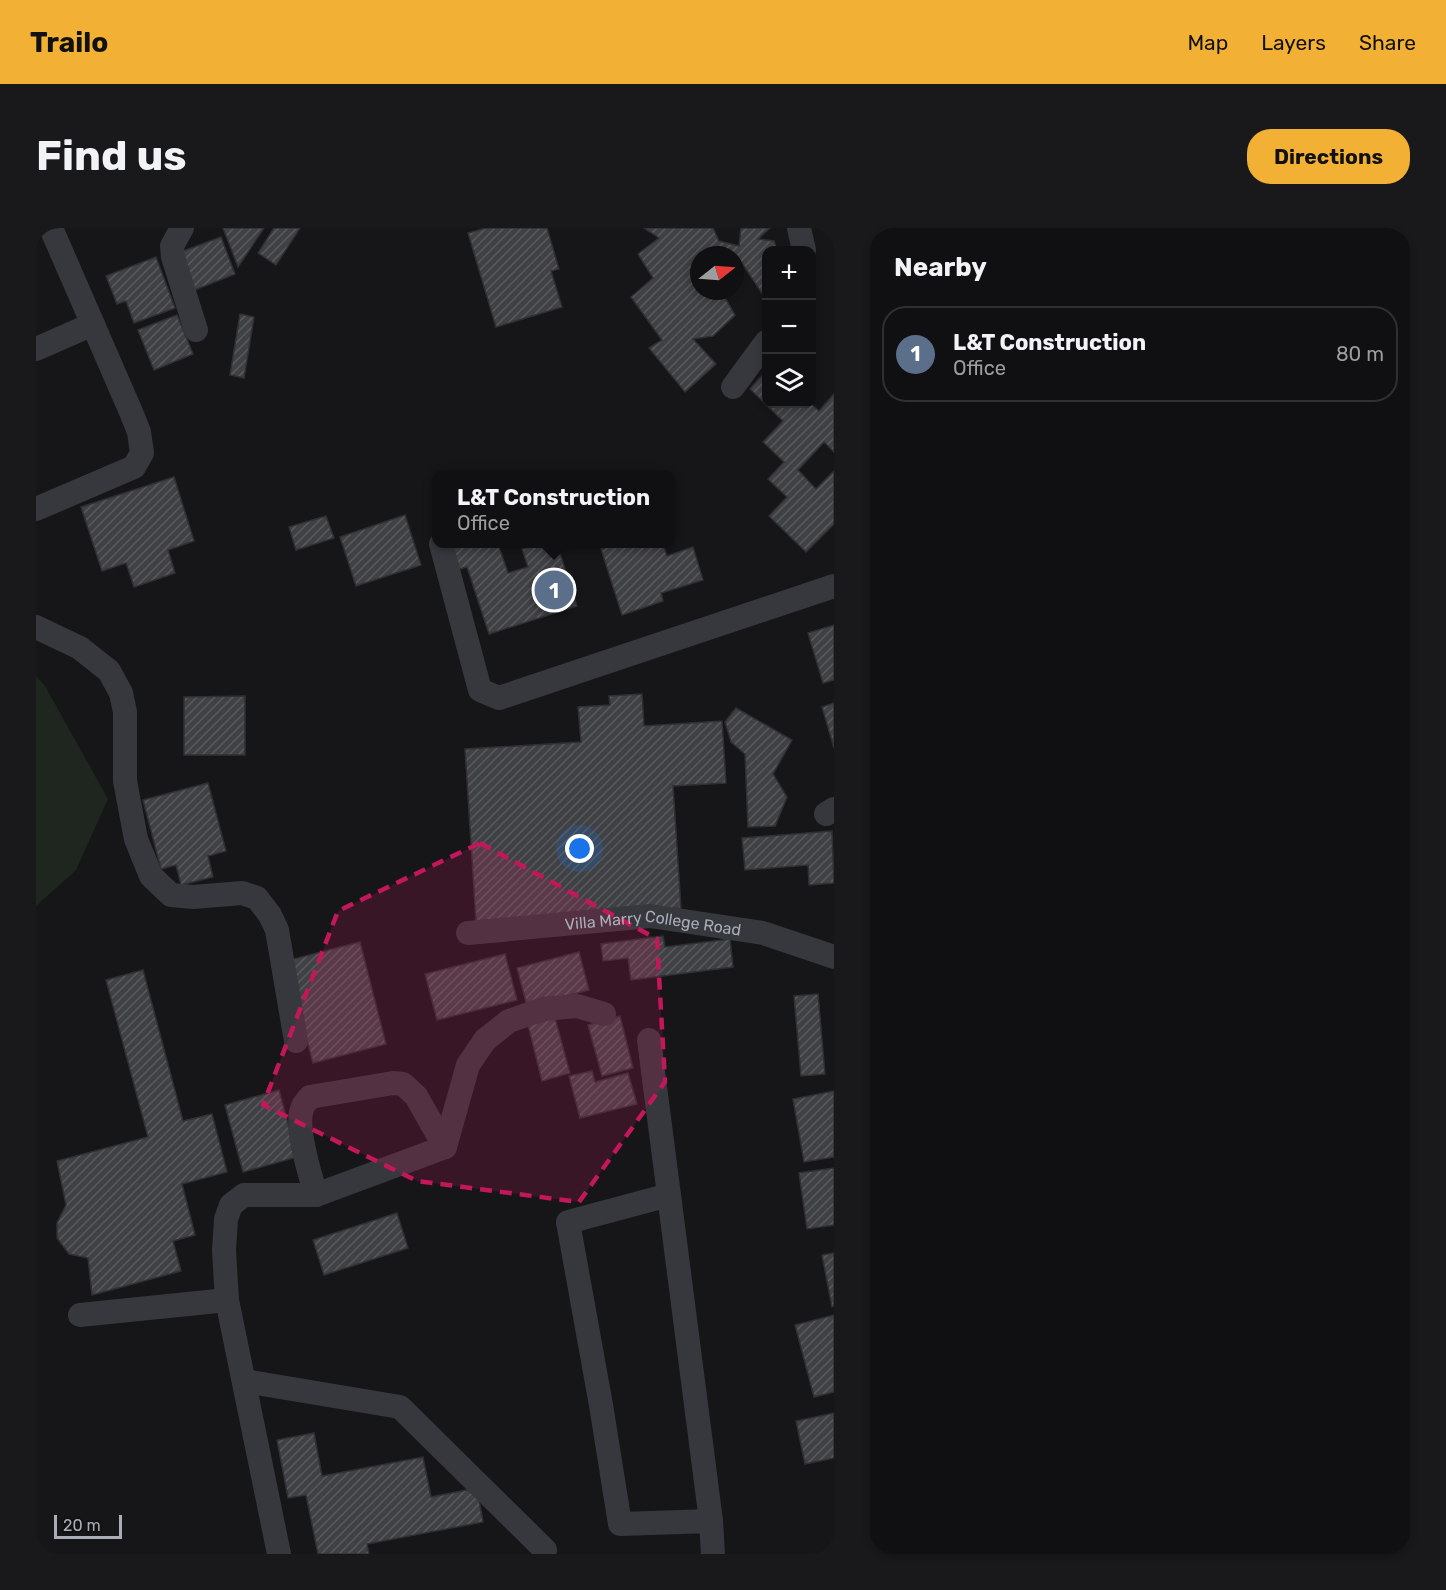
<!DOCTYPE html>
<meta charset="utf-8">
<style>
body{margin:0;font-family:Rubik,sans-serif;background:#19191b;color:#f1f3f6}
.controls{position:absolute;right:18px;top:18px;display:grid;overflow:hidden;border-radius:12px;box-shadow:0 3px 9px #0003}
.controls button{width:54px;height:54px;display:grid;place-items:center;padding:0;border:0;border-bottom:2px solid #303032;background:#101012;color:#f1f3f6;font:30px sans-serif}
.compass{position:absolute;left:654px;top:18px;width:54px;height:54px;border-radius:50%;background:#101012;box-shadow:0 3px 9px #0003;rotate:73deg}
.scale{position:absolute;left:18px;bottom:15px;width:68px;box-sizing:border-box;padding-left:6px;border:3px solid #a8adb8;border-top:0;font-size:16px;line-height:21px;white-space:nowrap;color:#a8adb8;-webkit-text-stroke:4px #111113;paint-order:stroke}
.you{position:absolute;left:544px;top:621px;width:21px;height:21px;margin:-15px;border:4px solid #fff;border-radius:50%;background:#1a73e8;box-shadow:0 0 0 9px #1a73e833}
.badge{display:grid;place-items:center;width:39px;height:39px;border-radius:50%;background:#f2b134;color:#fff;font-size:20px;font-weight:700}
.pin{position:absolute;translate:-50% -50%;border:3px solid #fff;box-shadow:0 2px 6px #0006}
.popup{position:absolute;left:396px;top:242px;width:243px;height:78px;box-sizing:border-box;display:grid;place-content:center;border-radius:12px;background:#101012;filter:drop-shadow(0 2px 4px #0005);font-size:20px;white-space:nowrap;color:#9c9d9f}
.popup b{font-size:22px;color:#f1f3f6}
.popup::after{content:'';position:absolute;left:50%;top:100%;margin-left:-12px;border:12px solid transparent;border-top-color:#101012}
.list{margin:0;padding:0;list-style:none}
h2{display:flex;justify-content:space-between;align-items:center;height:78px;margin:0;padding:0 24px;font-size:26px}
h2 small{font-size:20px;font-weight:400;color:#9c9d9f}
.list li{display:grid;grid-template-columns:39px 1fr auto;gap:18px;align-items:center;box-sizing:border-box;height:96px;margin:0 12px 12px;padding:0 12px;border:2px solid #303032;border-radius:24px}
.list b{display:block;font-size:22px;white-space:nowrap}
.list p{margin:0;font-size:20px;white-space:nowrap;color:#9c9d9f}
.list em{font-size:20px;font-style:normal;color:#9c9d9f}
.icon{flex:none;width:33px;height:33px;fill:none;stroke:currentColor;stroke-width:2;stroke-linecap:round;stroke-linejoin:round}
.map{position:relative;flex:none;width:798px;height:1326px;overflow:hidden;border-radius:24px}
header{display:flex;align-items:center;gap:36px;box-sizing:border-box;height:84px;padding:0 30px;background:#f2b134;color:#111}
header strong{font-size:28px}
nav{display:flex;gap:33px;margin-inline-start:auto;font-size:21px}
.intro{display:flex;align-items:center;justify-content:space-between;box-sizing:border-box;height:144px;padding:0 36px}
h1{margin:0;font-size:42px}
.button{padding:15px 27px;border-radius:24px;background:#f2b134;color:#111;font-size:21px;font-weight:700}
main{display:flex;gap:36px;padding:0 36px}
aside{flex:1;background:#101012;border-radius:24px;box-shadow:0 3px 9px #0003}
.map>svg:first-child{display:block}
</style>
<header>
<strong>Trailo</strong>
<nav><a>Map</a><a>Layers</a><a>Share</a></nav>
</header>
<div class="intro"><h1>Find us</h1><a class="button">Directions</a></div>
<main>
<div class="map">
<svg width="798" height="1326" viewBox="0 0 798 1326">
<defs>
<pattern id="building-hatch" width="6" height="6" patternUnits="userSpaceOnUse" patternTransform="scale(1.5)"><rect width="6" height="6" fill="#404145"/><path d="M-1 1l2-2M0 6l6-6M5 7l2-2" fill="none" stroke="#595a5e"/></pattern>
</defs>
<rect width="100%" height="100%" fill="#161618"/>
<!-- grass -->
<polygon fill="#1e261f" points="0,448 9,458 72,571 40,642 0,678"/>
<!-- building -->
<g fill="url(#building-hatch)" stroke="#303034" stroke-width="1.5">
<polygon points="187,0 228,0 202,39"/>
<polygon points="238,0 264,0 240,37 222,25"/>
<polygon points="450,0 511,0 523,41 515,43 526,79 460,99 432,5"/>
<polygon points="608,0 677,0 683,13 703,18 705,0 734,0 722,11 738,13 741,22 730,22 730,65 727,67 706,35 699,43 699,27 663,27 663,63 685,63 699,87 677,108 657,111 680,136 649,164 613,120 626,112 595,69 617,50 602,26 623,10"/>
<polygon points="185,9 199,46 156,63 142,25"/>
<polygon points="120,29 139,80 98,95 90,73 81,76 70,48"/>
<polygon points="204,86 218,89 208,150 194,147"/>
<polygon points="141,87 157,126 118,142 102,102"/>
<polygon points="730,143 730,176 775,176 783,183 798,166 798,224 788,214 762,242 780,261 798,243 798,296 770,324 733,288 751,269 732,251 748,234 727,214 747,193 714,161"/>
<polygon points="138,249 158,313 132,322 139,345 98,359 90,335 66,343 45,279"/>
<polygon points="369,287 385,337 320,358 304,309"/>
<polygon points="290,288 298,310 260,322 253,299"/>
<polygon points="415,316 462,316 472,345 492,339 486,321 503,316 521,316 541,378 453,406 431,339 423,341"/>
<polygon points="580,316 627,316 631,328 657,319 667,352 625,365 627,373 586,387 565,321"/>
<polygon points="798,397 798,452 787,455 772,405"/>
<polygon points="606,466 608,498 686,493 690,555 637,558 645,680 440,693 429,521 545,514 542,479 574,477 573,468"/>
<polygon points="209,468 209,527 148,527 148,469"/>
<polygon points="798,475 798,520 786,479"/>
<polygon points="700,480 756,512 737,546 751,569 739,598 712,599 709,526 695,514 689,494"/>
<polygon points="172,555 190,623 172,628 177,649 145,657 140,637 125,641 107,572"/>
<polygon points="796,603 798,655 773,657 772,637 709,642 706,610"/>
<polygon points="627,708 629,719 694,711 697,739 595,752 592,730 567,733 565,716"/>
<polygon points="324,714 350,816 277,835 250,733"/>
<polygon points="543,724 553,762 491,778 481,740"/>
<polygon points="469,726 481,772 401,792 389,746"/>
<polygon points="107,742 147,893 176,886 191,944 146,956 159,1007 137,1013 145,1043 56,1067 52,1030 33,1026 21,1010 21,995 30,977 21,933 112,909 70,752"/>
<polygon points="782,766 789,846 765,848 758,768"/>
<polygon points="584,788 597,840 566,848 552,797"/>
<polygon points="519,790 534,845 506,853 492,797"/>
<polygon points="556,843 559,854 592,845 601,876 544,890 533,848"/>
<polygon points="243,862 261,929 207,944 189,877"/>
<polygon points="798,863 798,929 768,934 757,871"/>
<polygon points="798,940 798,997 771,1001 763,945"/>
<polygon points="361,985 372,1020 288,1047 277,1012"/>
<polygon points="798,1025 798,1078 796,1079 786,1027"/>
<polygon points="798,1087 798,1164 778,1169 759,1097"/>
<polygon points="798,1185 798,1230 769,1236 760,1193"/>
<polygon points="278,1205 286,1248 387,1229 395,1269 441,1260 447,1294 331,1316 333,1326 282,1326 270,1267 252,1270 241,1212"/>
</g>
<g fill="none" stroke-linecap="round" stroke-linejoin="round">
<!-- minor -->
<g stroke="#37383d" stroke-width="24">
<polyline points="146,0 136,18 137,29 160,102"/>
<polyline points="763,0 768,22"/>
<polyline points="0,121 57,96"/>
<polyline points="697,159 730,114"/>
<polyline points="0,281 98,239 106,225 103,204 95,184 15,0"/>
<polyline points="405,316 444,462 463,470 798,358"/>
<polyline points="0,399 44,420 73,443 85,465 89,484 89,553 100,611 115,648 135,667 157,669 206,665 221,670 234,687 241,702 260,813"/>
<polyline points="790,586 798,581"/>
<path id="s1" d="M 432,705 L 614,688 L 727,705 L 798,729"/>
<polyline points="613,812 675,1293"/>
<polyline points="280,967 409,919 432,837 449,812 473,793 507,781 541,778 568,786"/>
<polyline points="633,967 532,994 565,1177 584,1296 675,1293 677,1326"/>
<polyline points="44,1087 191,1072"/>
<polyline points="208,1153 364,1179 509,1322"/>
<path d="M 243,1326 L 191,1072 L 188,1022 L 190,991 L 195,977 L 208,967 L 280,967 C 274,946 259,901 266,881 C 267,876 271,873 274,869 L 357,855 L 367,856 L 380,868 L 409,919"/>
</g>
</g>
<!-- marked area -->
<path fill="#c2185b" fill-opacity="0.2" stroke="#c2185b" stroke-width="4.5" stroke-dasharray="12 8" stroke-linejoin="round" d="M 444,615 L 621,711 L 629,854 L 543,974 L 381,953 L 227,877 L 302,683 Z"/>
<g text-anchor="middle" stroke-width="4.5" stroke-linejoin="round" paint-order="stroke">
<!-- street labels -->
<g font-size="16" fill="#a8adb8" stroke="#111113">
<text dy="6" stroke="none"><textPath href="#s1" startOffset="186">Villa Marry College Road</textPath></text>
</g>
</g>
</svg>
<div class="controls">
<button>+</button>
<button>−</button>
<button><svg class="icon" aria-label="layers" viewBox="0 0 24 24"><path d="M12 4l9 5-9 5-9-5zM3 14l9 5 9-5"/></svg></button>
</div>
<svg class="compass" viewBox="-18 -18 36 36"><path d="M0-13l5 13h-10z" fill="#e53935"/><path d="M0 13l5-13h-10z" fill="#9c9d9f"/></svg>
<div class="scale">20 m</div>
<div class="you"></div>
<div class="pin badge" style="left:518px;top:362px;background:#5c6f8a">1</div>
<div class="popup"><b>L&amp;T Construction</b>Office</div>
</div>
<aside>
<h2>Nearby<small></small></h2>
<ul class="list">
<li><span class="badge" style="background:#5c6f8a">1</span><div><b>L&amp;T Construction</b><p>Office</p></div><em>80 m</em></li>
</ul>
</aside>
</main>
